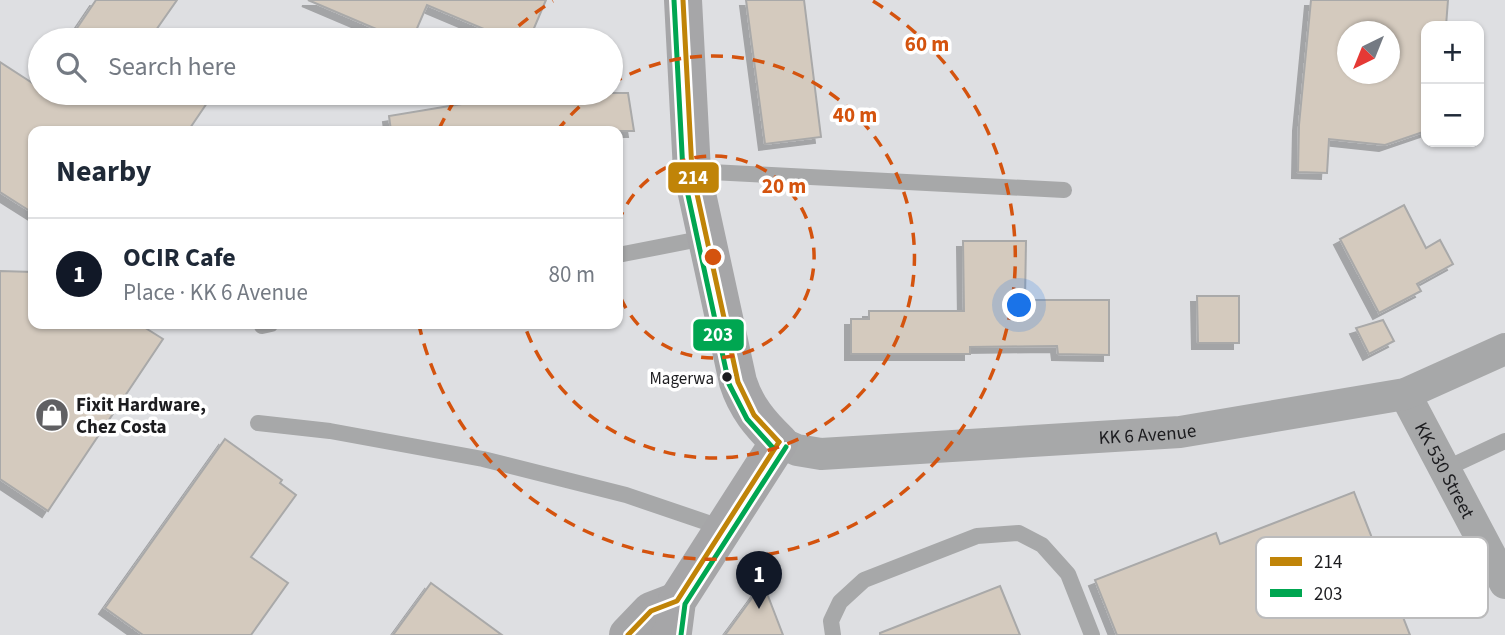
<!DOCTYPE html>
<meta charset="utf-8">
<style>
body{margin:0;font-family:"Source Sans 3",sans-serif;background:#f6f6f7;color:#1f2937}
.controls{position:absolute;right:21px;top:21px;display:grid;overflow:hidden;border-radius:14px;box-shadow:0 2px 5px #0004}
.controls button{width:63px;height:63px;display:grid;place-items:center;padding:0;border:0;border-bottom:2px solid #e0e1e3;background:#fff;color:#1f2937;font:35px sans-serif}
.compass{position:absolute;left:1337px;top:21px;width:63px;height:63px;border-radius:50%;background:#fff;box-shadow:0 2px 5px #0004;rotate:223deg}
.you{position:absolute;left:1020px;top:306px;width:24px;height:24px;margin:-18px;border:5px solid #fff;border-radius:50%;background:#1a73e8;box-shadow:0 0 0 10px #1a73e833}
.badge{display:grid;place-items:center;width:46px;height:46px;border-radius:50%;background:#111827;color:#fff;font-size:23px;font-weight:700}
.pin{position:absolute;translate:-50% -58px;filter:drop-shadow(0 2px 4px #0008)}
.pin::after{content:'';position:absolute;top:37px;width:24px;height:21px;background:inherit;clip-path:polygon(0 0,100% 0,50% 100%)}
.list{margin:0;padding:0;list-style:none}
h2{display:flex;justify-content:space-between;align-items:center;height:91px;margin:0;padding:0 28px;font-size:30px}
h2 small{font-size:23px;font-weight:400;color:#747a83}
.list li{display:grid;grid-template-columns:46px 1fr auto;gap:21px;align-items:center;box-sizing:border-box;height:112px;padding:0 28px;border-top:2px solid #e0e1e3}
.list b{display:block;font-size:26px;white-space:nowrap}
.list p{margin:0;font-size:23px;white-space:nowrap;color:#747a83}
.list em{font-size:23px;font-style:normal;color:#747a83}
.icon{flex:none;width:38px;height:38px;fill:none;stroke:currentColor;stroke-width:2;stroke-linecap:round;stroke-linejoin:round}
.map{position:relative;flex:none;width:1505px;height:635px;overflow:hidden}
.search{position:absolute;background:#fff;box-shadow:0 2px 5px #0004;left:28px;top:28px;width:595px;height:77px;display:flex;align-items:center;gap:18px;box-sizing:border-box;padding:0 24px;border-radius:38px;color:#747a83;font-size:26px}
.panel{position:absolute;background:#fff;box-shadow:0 2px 5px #0004;left:28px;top:126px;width:595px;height:203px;border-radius:14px}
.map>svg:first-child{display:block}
</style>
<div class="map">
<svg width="1505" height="635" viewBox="0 0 1505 635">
<defs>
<filter id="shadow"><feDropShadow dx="-6" dy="6" stdDeviation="0" flood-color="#0004"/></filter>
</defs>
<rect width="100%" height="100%" fill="#dedfe2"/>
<!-- building -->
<g fill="#d4cabe" stroke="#a9a9a9" stroke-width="2" fill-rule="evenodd" filter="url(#shadow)">
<polygon points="96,0 177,0 149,40 69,40"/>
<polygon points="308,0 546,0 529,40 510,40 427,5 412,40 402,40"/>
<polygon points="746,0 804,0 821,137 765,144"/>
<path d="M 1311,0 L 1448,0 L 1446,26 L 1426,26 L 1426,131 L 1385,145 L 1329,139 L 1327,173 L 1298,172 L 1299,125 ZM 1348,32 L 1390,32 L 1390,74 L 1348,74 Z"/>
<polygon points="0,62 40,88 40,93 193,93 207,103 188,131 33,131 33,213 0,192"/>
<polygon points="559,93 628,93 634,131 391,131 389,116 498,98 499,103"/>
<polygon points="1404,205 1426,248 1440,240 1453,264 1417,284 1421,291 1379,313 1340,239"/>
<polygon points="963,241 1026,241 1025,300 1109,300 1109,355 1058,354 1057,346 970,347 970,354 851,354 851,319 869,319 869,311 964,311"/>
<polygon points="0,271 33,272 33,324 139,324 163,339 48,511 0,479"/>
<polygon points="1197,296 1239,296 1239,343 1198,343"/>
<polygon points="1383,320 1394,341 1369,354 1356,328"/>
<polygon points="225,439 282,480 280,483 296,495 251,557 288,583 251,635 143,635 105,608"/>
<polygon points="1354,492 1410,635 1117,635 1095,580 1216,533 1220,544"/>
<polygon points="431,583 502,635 393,635"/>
<polygon points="763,583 783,635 725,635"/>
<polygon points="1000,586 1020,635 880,635 880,633"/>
</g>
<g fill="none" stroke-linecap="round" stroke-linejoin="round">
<!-- lane -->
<g stroke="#a7a8a9" stroke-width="16">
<polyline points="692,171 1064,190"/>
<polyline points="618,255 705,238"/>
<polyline points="262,326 271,324"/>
<polyline points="258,423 330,431 483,459 626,495 723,528"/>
<polyline points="1445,469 1505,441"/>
<polyline points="833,635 831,621 840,602 864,580 977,536 1019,533 1042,545 1068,574 1092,635"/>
</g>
<!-- street -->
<g stroke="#a7a8a9" stroke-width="32">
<path id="s1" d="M 1405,394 L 1505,583"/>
<path id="s2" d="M 779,442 L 797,450 L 821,454 L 1180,432 L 1405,394 L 1505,349"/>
</g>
<!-- secondary -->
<g stroke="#a6a6a8" stroke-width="38">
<polyline points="628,635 651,611 677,601"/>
<path d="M 670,635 L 673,632 L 677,601 L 779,442 C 760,424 746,407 738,382 L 692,171 L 683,0"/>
</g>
<!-- bus-1 casing -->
<g stroke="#fff" stroke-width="10">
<g id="bus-1">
<polyline points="683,0 692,171 738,382 754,415 779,442"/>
<polyline points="628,635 651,611 677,601 779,442"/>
</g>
</g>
<!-- bus-2 casing -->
<g stroke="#fff" stroke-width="10">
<g id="bus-2">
<polyline points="674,0 683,172 729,384 747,419 773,448"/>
<polyline points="681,635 685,604 786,447"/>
</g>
</g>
<!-- bus-1 -->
<use href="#bus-1" stroke="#c08408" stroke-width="5"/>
<!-- bus-2 -->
<use href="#bus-2" stroke="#00a651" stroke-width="5"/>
</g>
<!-- distance rings -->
<g fill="none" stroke="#d4530e" stroke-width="3.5" stroke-dasharray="12 9">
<path d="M618 223A101 101 0 1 1 618 291"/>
<path d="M557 131A201 201 0 0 1 596 93M611 84A201 201 0 1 1 524 324"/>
<path d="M439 129A302 302 0 0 1 458 95M503 40A302 302 0 0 1 553 1M873 1A302 302 0 1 1 419 325"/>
</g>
<!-- icons -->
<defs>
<g id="shop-disc" transform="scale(1.75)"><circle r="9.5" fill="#606063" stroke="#fff"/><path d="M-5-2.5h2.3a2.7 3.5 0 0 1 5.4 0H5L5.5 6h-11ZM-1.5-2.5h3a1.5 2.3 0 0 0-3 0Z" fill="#fff"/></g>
</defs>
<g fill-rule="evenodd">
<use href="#shop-disc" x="52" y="415"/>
</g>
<!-- markers -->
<circle fill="#1c1c1f" stroke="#fff" stroke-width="2.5" cx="727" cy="377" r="6"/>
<g text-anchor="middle" stroke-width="7" stroke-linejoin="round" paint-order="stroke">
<!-- bus labels -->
<g font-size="17" fill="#1c1c1f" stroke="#fff" text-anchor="end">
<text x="714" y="384">Magerwa</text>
</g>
<!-- poi labels -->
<g font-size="19" font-weight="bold" fill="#1c1c1f" stroke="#fff" text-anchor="start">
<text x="76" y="411">Fixit Hardware,<tspan x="76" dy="22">Chez Costa</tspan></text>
</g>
<!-- street labels -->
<g font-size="19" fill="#1c1c1f" stroke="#fff">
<text dy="7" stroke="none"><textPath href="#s2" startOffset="371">KK 6 Avenue</textPath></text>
<text dy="7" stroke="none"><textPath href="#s1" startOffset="86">KK 530 Street</textPath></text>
</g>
</g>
<!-- legend -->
<rect x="1256" y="537" width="232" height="81" rx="10" fill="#fff" stroke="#bbbbbc" stroke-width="2"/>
<rect x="1270" y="557" width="32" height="9" fill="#c08408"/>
<rect x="1270" y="589" width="32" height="8" fill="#00a651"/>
<g font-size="19" fill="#1c1c1f">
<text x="1314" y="568">214</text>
<text x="1314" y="600">203</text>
</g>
<circle cx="713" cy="257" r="10" fill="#d4530e" stroke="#fff" stroke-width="3.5"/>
<g font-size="21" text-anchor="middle" font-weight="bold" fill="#d4530e" stroke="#fff" stroke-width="7" stroke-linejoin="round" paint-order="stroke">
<text x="927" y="51">60 m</text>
<text x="855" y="122">40 m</text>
<text x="784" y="193">20 m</text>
</g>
<g stroke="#fff" stroke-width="2.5">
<rect x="667" y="161" width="53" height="33" rx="7" fill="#c08408"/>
<rect x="692" y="318" width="53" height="34" rx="7" fill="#00a651"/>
</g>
<g font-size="19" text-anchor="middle" font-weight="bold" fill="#fff">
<text x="693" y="184">214</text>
<text x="718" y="341">203</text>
</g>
</svg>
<div class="controls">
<button>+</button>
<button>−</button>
</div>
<svg class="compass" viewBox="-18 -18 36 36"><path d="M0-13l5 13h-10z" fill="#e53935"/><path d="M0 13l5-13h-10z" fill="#747a83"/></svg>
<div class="you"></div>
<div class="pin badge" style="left:759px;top:609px">1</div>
<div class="search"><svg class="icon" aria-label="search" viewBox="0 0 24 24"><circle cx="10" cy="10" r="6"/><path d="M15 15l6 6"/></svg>Search here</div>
<section class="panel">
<h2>Nearby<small></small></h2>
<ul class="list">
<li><span class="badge">1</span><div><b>OCIR Cafe</b><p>Place · KK 6 Avenue</p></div><em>80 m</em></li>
</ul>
</section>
</div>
